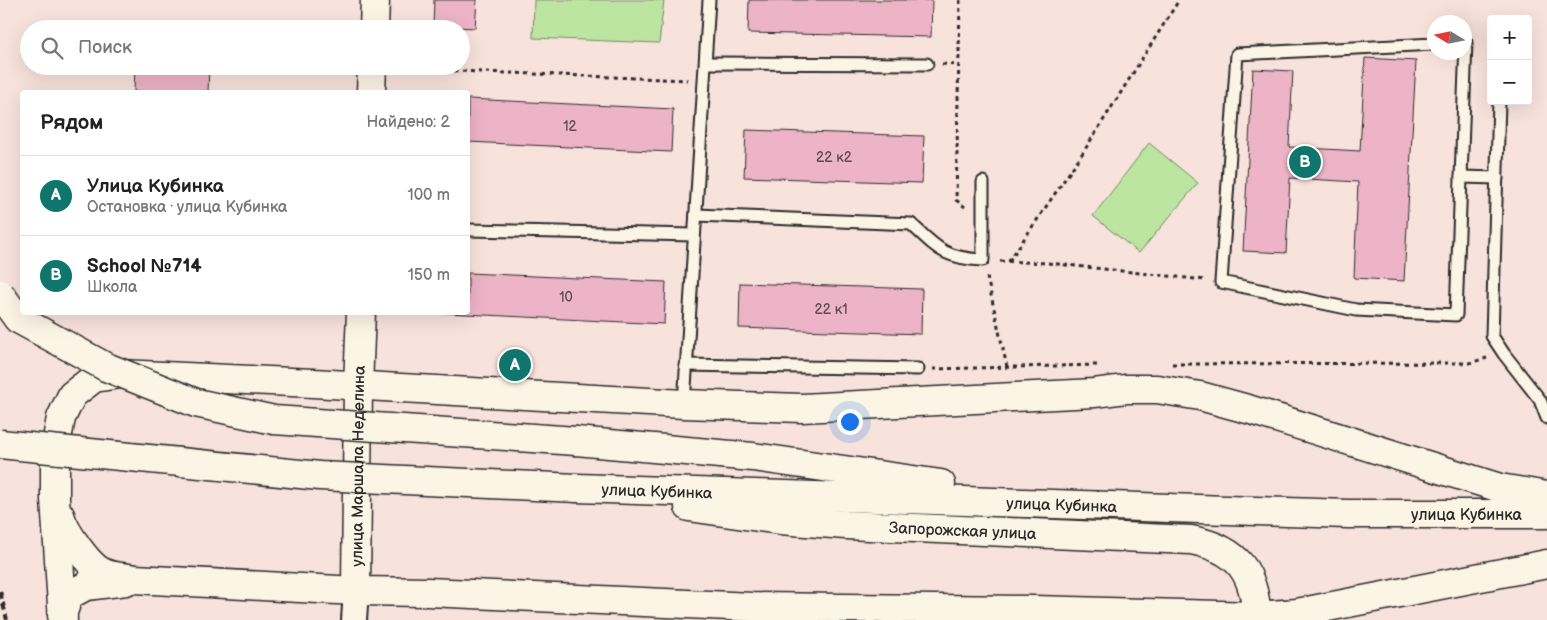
<!DOCTYPE html>
<html lang="ru">
<meta charset="utf-8">
<style>
body{margin:0;font-family:"Balsamiq Sans",sans-serif;background:#f6f6f6;color:#222}
.controls{position:absolute;right:15px;top:15px;display:grid;overflow:hidden;border-radius:5px;box-shadow:0 5px 20px #0002}
.controls button{width:45px;height:45px;display:grid;place-items:center;padding:0;border:0;border-bottom:1px solid #e0e0e0;background:#fff;color:#222;font:25px sans-serif}
.compass{position:absolute;left:1427px;top:15px;width:45px;height:45px;border-radius:50%;background:#fff;box-shadow:0 5px 20px #0002;rotate:280deg}
.you{position:absolute;left:849px;top:421px;width:18px;height:18px;margin:-12px;border:4px solid #fff;border-radius:50%;background:#1a73e8;box-shadow:0 0 0 8px #1a73e833}
.badge{display:grid;place-items:center;width:32px;height:32px;border-radius:50%;background:#0f766e;color:#fff;font-size:16px;font-weight:700}
.pin{position:absolute;translate:-50% -50%;border:2px solid #fff;box-shadow:0 1px 5px #0006}
.list{margin:0;padding:0;list-style:none}
h2{display:flex;justify-content:space-between;align-items:center;height:65px;margin:0;padding:0 20px;font-size:21px}
h2 small{font-size:16px;font-weight:400;color:#767676}
.list li{display:grid;grid-template-columns:32px 1fr auto;gap:15px;align-items:center;box-sizing:border-box;height:80px;padding:0 20px;border-top:1px solid #e0e0e0}
.list b{display:block;font-size:19px;white-space:nowrap}
.list p{margin:0;font-size:16px;white-space:nowrap;color:#767676}
.list em{font-size:16px;font-style:normal;color:#767676}
.icon{flex:none;width:28px;height:28px;fill:none;stroke:currentColor;stroke-width:2;stroke-linecap:round;stroke-linejoin:round}
.map{position:relative;flex:none;width:1547px;height:620px;overflow:hidden}
.search{position:absolute;background:#fff;box-shadow:0 5px 20px #0002;left:20px;top:20px;width:450px;height:55px;display:flex;align-items:center;gap:12px;box-sizing:border-box;padding:0 18px;border-radius:28px;color:#767676;font-size:19px}
.panel{position:absolute;background:#fff;box-shadow:0 5px 20px #0002;left:20px;top:90px;width:450px;height:225px;border-radius:5px}
.map>svg:first-child{display:block}
</style>
<div class="map">
<svg width="1547" height="620" viewBox="0 0 1547 620">
<rect width="100%" height="100%" fill="#f8e2dc"/>
<filter id="ink" filterUnits="userSpaceOnUse"><feTurbulence type="fractalNoise" baseFrequency=".02" numOctaves="2"/><feDisplacementMap in="SourceGraphic" scale="10" xChannelSelector="R" yChannelSelector="G"/><feConvolveMatrix kernelMatrix="1 2 1 2 8 2 1 2 1" color-interpolation-filters="sRGB"/></filter>
<g filter="url(#ink)">
<!-- green -->
<g fill="#bce5a1" stroke="#748866">
<polygon points="534,0 664,0 659,43 533,38"/>
<polygon points="1149,143 1198,183 1139,253 1093,216"/>
</g>
<!-- building -->
<g fill="#edb4c7" stroke="#2b2b2b">
<polygon points="434,0 477,0 475,28 433,26"/>
<polygon points="749,0 932,0 931,37 748,33"/>
<polygon points="1365,58 1416,61 1404,281 1354,278 1358,182 1290,178 1286,253 1243,251 1253,69 1293,71 1289,147 1360,151"/>
<polygon points="135,66 209,66 208,92 134,92"/>
<polygon points="468,99 673,109 671,152 468,142"/>
<polygon points="746,130 924,136 922,183 744,177"/>
<polygon points="468,273 666,282 664,324 425,312 468,312"/>
<polygon points="740,283 922,289 921,334 739,328"/>
</g>
<g fill="none" stroke-linecap="round" stroke-linejoin="round">
<!-- lane casing -->
<g stroke="#2b2b2b" stroke-width="15">
<g id="lane">
<polyline points="1434,44 1237,54 1221,282 1356,310 1456,315 1466,42 1464,42"/>
<polyline points="706,63 927,64"/>
<polyline points="1499,101 1492,336 1504,354 1540,400 1547,418"/>
<polyline points="1461,177 1497,178"/>
<path d="M 696,215 L 911,224 C 938,249 944,258 983,260 L 983,182"/>
<polyline points="468,230 694,235"/>
<polyline points="685,365 918,369"/>
<polyline points="684,404 709,0"/>
</g>
</g>
<!-- street casing -->
<g stroke="#2b2b2b" stroke-width="28">
<polyline id="street" points="354,620 356,591"/>
</g>
<!-- secondary casing -->
<g stroke="#2b2b2b" stroke-width="31">
<g id="secondary">
<polyline points="374,29 375,0"/>
<polyline points="371,92 372,66"/>
<polyline points="576,441 753,457 941,484"/>
<path id="s1" d="M 577,488 L 1348,514 L 1547,514"/>
<path id="s2" d="M 689,507 L 780,520 L 846,525 L 1191,540 C 1239,549 1255,573 1257,620"/>
<path d="M 60,515 C 64,531 89,567 104,573 C 113,577 125,577 135,579 L 356,591 L 428,592 L 752,607 L 1034,610 L 1256,616 L 1297,613 L 1547,564"/>
<path id="s3" d="M 356,591 L 358,386 L 361,312"/>
<polyline points="62,615 69,595 86,586 126,581"/>
<polyline points="63,620 55,499 55,450 61,418 72,395 94,378 120,374 313,383 684,404 802,408 1094,393 1126,389 1157,389 1200,396 1251,410 1500,488 1547,496"/>
</g>
</g>
<!-- path -->
<g stroke="#2b2b2b" stroke-width="3" stroke-dasharray="4 4" stroke-linecap="butt">
<polyline points="960,0 956,200 965,207"/>
<polyline points="942,64 959,65"/>
<polyline points="406,69 688,80"/>
<polyline points="1000,261 1048,263 1205,280"/>
<polyline points="1009,261 1084,151 1179,0"/>
<polyline points="987,277 1007,367"/>
<polyline points="1172,364 1469,363 1487,358"/>
<polyline points="933,369 1097,365"/>
</g>
<!-- lane -->
<use href="#lane" stroke="#fcf5e5" stroke-width="11"/>
<!-- street -->
<use href="#street" stroke="#fcf5e5" stroke-width="24"/>
<!-- secondary -->
<use href="#secondary" stroke="#fcf5e5" stroke-width="28"/>
<!-- rail -->
<polyline stroke="#2b2b2b" stroke-width="4" stroke-dasharray="8 4" stroke-linecap="butt" points="0,591 7,620"/>
<!-- secondary-bridge casing -->
<g stroke="#2b2b2b" stroke-width="31" stroke-linecap="butt">
<g id="secondary-bridge">
<polyline points="0,294 18,319 106,367 196,403 274,420 576,441"/>
<polyline points="0,444 320,476 577,488"/>
</g>
</g>
<!-- secondary-bridge -->
<use href="#secondary-bridge" stroke="#fcf5e5" stroke-width="28"/>
</g>
</g>
<g text-anchor="middle" stroke-width="4" stroke-linejoin="round" paint-order="stroke">
<!-- number labels -->
<g font-size="14" fill="#5c4d52">
<text x="570" y="131">12</text>
<text x="834" y="162">22 к2</text>
<text x="566" y="302">10</text>
<text x="831" y="314">22 к1</text>
</g>
<!-- street labels -->
<g font-size="16" fill="#2b2b2b" stroke="#fcf5e5">
<text dy="6" stroke="none"><textPath href="#s3" startOffset="125">улица Маршала Неделина</textPath></text>
<text dy="6" stroke="none"><textPath href="#s1" startOffset="80">улица Кубинка</textPath></text>
<text dy="6" stroke="none"><textPath href="#s1" startOffset="485">улица Кубинка</textPath></text>
<text dy="6" stroke="none"><textPath href="#s1" startOffset="890">улица Кубинка</textPath></text>
<text dy="6" stroke="none"><textPath href="#s2" startOffset="275">Запорожская улица</textPath></text>
</g>
</g>
</svg>
<div class="controls">
<button>+</button>
<button>−</button>
</div>
<svg class="compass" viewBox="-18 -18 36 36"><path d="M0-13l5 13h-10z" fill="#e53935"/><path d="M0 13l5-13h-10z" fill="#767676"/></svg>
<div class="you"></div>
<div class="pin badge" style="left:515px;top:365px">A</div>
<div class="pin badge" style="left:1305px;top:162px">B</div>
<div class="search"><svg class="icon" aria-label="search" viewBox="0 0 24 24"><circle cx="10" cy="10" r="6"/><path d="M15 15l6 6"/></svg>Поиск</div>
<section class="panel">
<h2>Рядом<small>Найдено: 2</small></h2>
<ul class="list">
<li><span class="badge">A</span><div><b>Улица Кубинка</b><p>Остановка · улица Кубинка</p></div><em>100 m</em></li>
<li><span class="badge">B</span><div><b>School №714</b><p>Школа</p></div><em>150 m</em></li>
</ul>
</section>
</div>
